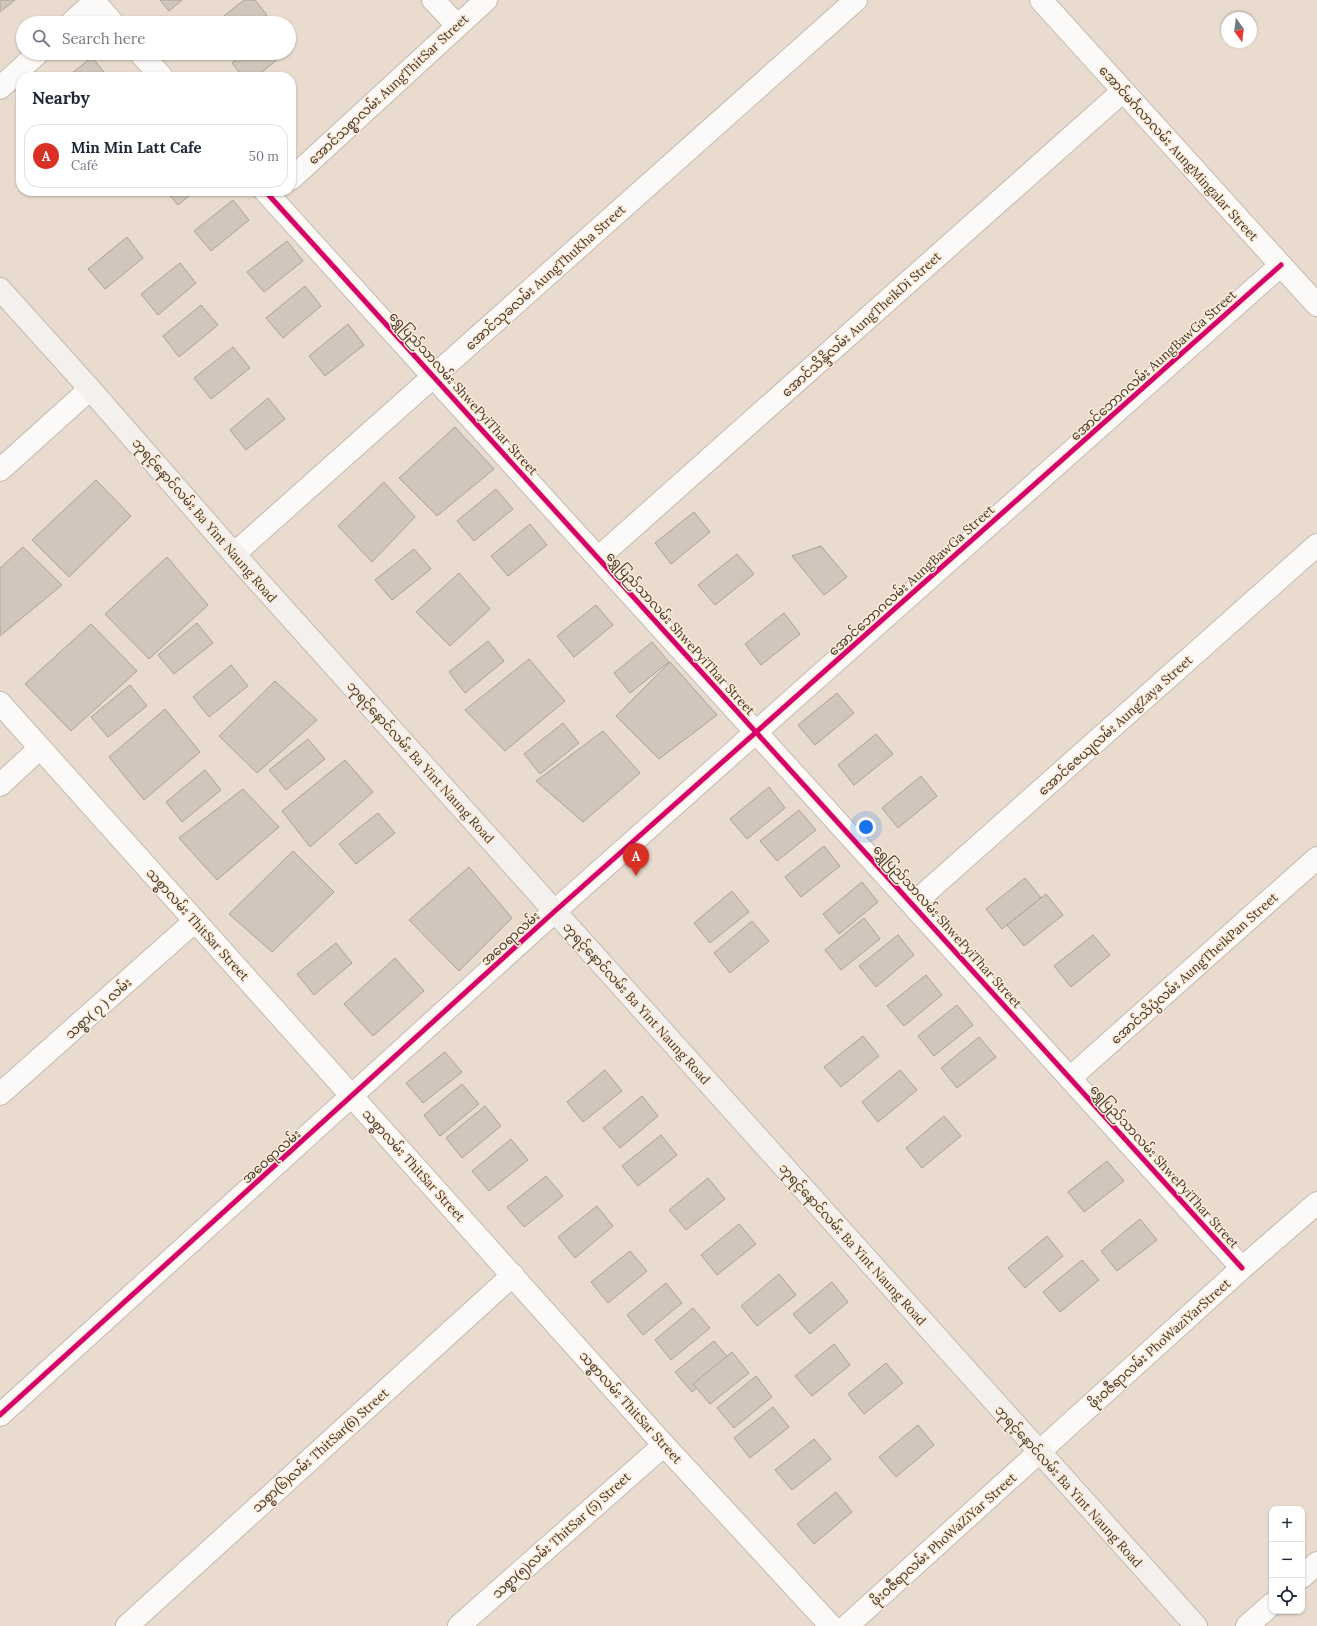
<!DOCTYPE html>
<meta charset="utf-8">
<style>
body{margin:0;font-family:Lora,"Noto Sans Myanmar",serif;background:#f6f6f7;color:#1f2937}
.controls{position:absolute;right:12px;bottom:12px;display:grid;overflow:hidden;border-radius:8px;box-shadow:0 1px 3px #0004}
.controls button{width:36px;height:36px;display:grid;place-items:center;padding:0;border:0;border-bottom:1px solid #e0e1e3;background:#fff;color:#1f2937;font:20px sans-serif}
.compass{position:absolute;left:1221px;top:12px;width:36px;height:36px;border-radius:50%;background:#fff;box-shadow:0 1px 3px #0004;rotate:166deg}
.you{position:absolute;left:866px;top:827px;width:14px;height:14px;margin:-10px;border:3px solid #fff;border-radius:50%;background:#1a73e8;box-shadow:0 0 0 6px #1a73e833}
.badge{display:grid;place-items:center;width:26px;height:26px;border-radius:50%;background:#d93025;color:#fff;font-size:13px;font-weight:700}
.pin{position:absolute;translate:-50% -33px;filter:drop-shadow(0 1px 2px #0008)}
.pin::after{content:'';position:absolute;top:21px;width:14px;height:12px;background:inherit;clip-path:polygon(0 0,100% 0,50% 100%)}
.list{margin:0;padding:0;list-style:none}
h2{display:flex;justify-content:space-between;align-items:center;height:52px;margin:0;padding:0 16px;font-size:17px}
h2 small{font-size:13px;font-weight:400;color:#747a83}
.list li{display:grid;grid-template-columns:26px 1fr auto;gap:12px;align-items:center;box-sizing:border-box;height:64px;margin:0 8px 8px;padding:0 8px;border:1px solid #e0e1e3;border-radius:16px}
.list b{display:block;font-size:15px;white-space:nowrap}
.list p{margin:0;font-size:13px;white-space:nowrap;color:#747a83}
.list em{font-size:13px;font-style:normal;color:#747a83}
.icon{flex:none;width:22px;height:22px;fill:none;stroke:currentColor;stroke-width:2;stroke-linecap:round;stroke-linejoin:round}
.map{position:relative;flex:none;width:1317px;height:1626px;overflow:hidden}
.search{position:absolute;background:#fff;box-shadow:0 1px 3px #0004;left:16px;top:16px;width:280px;height:44px;display:flex;align-items:center;gap:10px;box-sizing:border-box;padding:0 14px;border-radius:22px;color:#747a83;font-size:15px}
.panel{position:absolute;background:#fff;box-shadow:0 1px 3px #0004;left:16px;top:72px;width:280px;height:124px;border-radius:16px}
.map>svg:first-child{display:block}
</style>
<div class="map">
<svg width="1317" height="1626" viewBox="0 0 1317 1626">
<rect width="100%" height="100%" fill="#e9dccf"/>
<!-- building -->
<g fill="#d0c6bc" stroke="#aba197">
<polygon points="0,0 15,0 0,12"/>
<polygon points="160,0 182,0 169,11"/>
<polygon points="244,0 255,0 267,15 257,23 215,23"/>
<polygon points="244,53 285,53 256,77 243,77 232,63"/>
<polygon points="92,57 108,77 67,77"/>
<polygon points="166,191 195,191 178,205"/>
<polygon points="233,200 249,220 211,251 194,231"/>
<polygon points="127,237 143,258 105,289 88,269"/>
<polygon points="287,241 303,261 264,292 247,272"/>
<polygon points="180,263 196,283 158,315 141,294"/>
<polygon points="305,286 321,306 283,338 266,318"/>
<polygon points="201,305 218,325 179,357 163,336"/>
<polygon points="348,324 364,345 325,376 309,356"/>
<polygon points="233,347 250,368 211,399 194,378"/>
<polygon points="268,398 285,419 246,450 230,430"/>
<polygon points="455,427 494,469 437,516 399,478"/>
<polygon points="96,480 131,516 69,577 32,540"/>
<polygon points="384,482 415,517 372,562 338,526"/>
<polygon points="496,489 513,509 474,541 457,521"/>
<polygon points="694,512 710,532 671,564 655,543"/>
<polygon points="530,524 547,545 508,576 491,556"/>
<polygon points="821,546 847,577 824,595 792,556"/>
<polygon points="23,547 62,585 0,636 0,568"/>
<polygon points="414,549 431,569 392,600 375,580"/>
<polygon points="737,554 754,574 715,605 698,585"/>
<polygon points="167,557 208,605 149,659 105,614"/>
<polygon points="459,573 490,609 450,646 416,612"/>
<polygon points="596,605 613,625 574,657 557,636"/>
<polygon points="784,613 800,634 761,665 745,644"/>
<polygon points="197,623 213,643 174,674 158,655"/>
<polygon points="91,624 137,671 71,731 25,684"/>
<polygon points="488,641 504,661 465,693 449,672"/>
<polygon points="652,642 669,662 630,693 614,673"/>
<polygon points="529,659 565,701 505,751 465,710"/>
<polygon points="670,662 717,715 659,759 616,716"/>
<polygon points="231,665 248,686 209,717 193,697"/>
<polygon points="275,681 317,720 257,773 219,736"/>
<polygon points="130,685 147,706 108,737 91,717"/>
<polygon points="837,693 854,713 815,745 798,725"/>
<polygon points="165,709 200,752 144,800 109,757"/>
<polygon points="563,723 579,743 540,774 524,754"/>
<polygon points="603,731 640,773 583,822 536,781"/>
<polygon points="876,734 893,754 854,785 838,765"/>
<polygon points="308,739 325,759 286,790 269,770"/>
<polygon points="345,760 373,792 310,847 282,811"/>
<polygon points="205,770 221,790 182,822 166,802"/>
<polygon points="921,776 937,796 898,828 882,808"/>
<polygon points="769,787 785,808 747,839 730,819"/>
<polygon points="243,789 279,827 217,880 179,838"/>
<polygon points="799,810 816,830 777,861 760,841"/>
<polygon points="378,813 395,833 356,864 339,844"/>
<polygon points="824,846 840,866 801,897 785,877"/>
<polygon points="293,851 334,892 272,952 229,914"/>
<polygon points="469,867 512,918 459,971 409,920"/>
<polygon points="1025,878 1041,898 1002,929 986,909"/>
<polygon points="862,882 878,902 839,934 823,914"/>
<polygon points="732,891 749,912 710,943 694,923"/>
<polygon points="1046,894 1063,915 1024,946 1007,925"/>
<polygon points="864,918 880,939 841,970 825,950"/>
<polygon points="752,921 769,941 730,973 714,953"/>
<polygon points="898,935 914,955 876,987 859,966"/>
<polygon points="1093,935 1110,955 1071,987 1054,966"/>
<polygon points="336,943 352,963 314,995 297,974"/>
<polygon points="395,958 424,991 373,1036 344,1004"/>
<polygon points="926,975 942,995 904,1026 887,1006"/>
<polygon points="957,1005 973,1025 934,1056 918,1036"/>
<polygon points="863,1036 879,1056 841,1087 824,1067"/>
<polygon points="979,1037 996,1057 957,1088 941,1068"/>
<polygon points="445,1052 462,1072 423,1103 406,1083"/>
<polygon points="605,1070 622,1091 583,1122 567,1102"/>
<polygon points="900,1070 917,1090 878,1122 862,1102"/>
<polygon points="462,1084 479,1104 440,1136 424,1115"/>
<polygon points="642,1096 658,1116 620,1148 603,1128"/>
<polygon points="485,1106 501,1126 462,1158 446,1138"/>
<polygon points="944,1116 961,1136 922,1168 906,1148"/>
<polygon points="661,1135 677,1155 638,1186 622,1166"/>
<polygon points="511,1139 528,1160 489,1191 472,1171"/>
<polygon points="1107,1161 1124,1181 1084,1212 1068,1192"/>
<polygon points="546,1176 563,1196 524,1227 507,1207"/>
<polygon points="708,1178 725,1199 686,1230 669,1210"/>
<polygon points="597,1206 613,1226 575,1258 558,1237"/>
<polygon points="1140,1219 1157,1240 1117,1271 1101,1251"/>
<polygon points="739,1224 756,1244 717,1275 701,1255"/>
<polygon points="1047,1236 1063,1256 1025,1288 1008,1268"/>
<polygon points="630,1251 647,1271 608,1303 591,1282"/>
<polygon points="1082,1260 1099,1280 1060,1312 1043,1292"/>
<polygon points="779,1274 796,1295 757,1326 741,1306"/>
<polygon points="832,1282 848,1302 810,1334 793,1314"/>
<polygon points="666,1283 682,1303 643,1335 627,1315"/>
<polygon points="693,1308 710,1328 671,1360 655,1340"/>
<polygon points="714,1341 731,1361 692,1392 675,1372"/>
<polygon points="834,1344 850,1365 812,1396 795,1376"/>
<polygon points="732,1352 749,1373 710,1404 693,1384"/>
<polygon points="886,1363 903,1383 864,1414 848,1394"/>
<polygon points="756,1376 772,1397 734,1428 717,1408"/>
<polygon points="773,1407 789,1427 750,1458 734,1438"/>
<polygon points="918,1425 934,1445 896,1477 879,1457"/>
<polygon points="814,1439 831,1459 792,1490 775,1470"/>
<polygon points="836,1492 852,1512 814,1544 797,1524"/>
</g>
<g fill="none" stroke-linecap="round" stroke-linejoin="round">
<!-- minor casing -->
<g stroke="#c3baaf" stroke-width="24">
<g id="minor">
<polyline points="93,0 113,23"/>
<polyline points="433,0 458,26"/>
<polyline points="1041,0 1317,305"/>
<polyline points="71,23 94,2"/>
<polyline points="140,53 162,77"/>
<polyline points="0,88 38,53"/>
<polyline points="291,179 486,0"/>
<polyline points="265,191 1242,1268"/>
<polyline points="0,470 90,389"/>
<polyline points="234,554 856,0"/>
<polyline points="598,558 1123,91"/>
<polyline points="0,703 664,1445 831,1626"/>
<polyline points="0,785 40,748"/>
<polyline points="913,904 1317,545"/>
<polyline points="1070,1078 1317,858"/>
<polyline points="0,1094 195,921"/>
<polyline points="0,1415 555,911 1281,265"/>
<polyline points="1302,1577 1317,1563"/>
<polyline points="127,1626 513,1275"/>
<polyline points="459,1626 664,1445"/>
<polyline points="847,1626 1242,1268 1317,1203"/>
<polyline points="1247,1626 1272,1604"/>
</g>
</g>
<!-- secondary casing -->
<g stroke="#c3baaf" stroke-width="24">
<polyline id="secondary" points="0,289 90,389 234,554 1196,1626"/>
</g>
<!-- minor -->
<use href="#minor" stroke="#fcfaf8" stroke-width="22"/>
<!-- secondary -->
<use href="#secondary" stroke="#f4f0ee" stroke-width="22"/>
<!-- cycleway casing -->
<g stroke="#fdebd7" stroke-width="8">
<g id="cycleway">
<polyline points="265,191 1242,1268"/>
<polyline points="0,1415 555,911 1281,265"/>
</g>
</g>
<!-- cycleway -->
<use href="#cycleway" stroke="#d6006c" stroke-width="5"/>
</g>
<g text-anchor="middle" stroke-width="3" stroke-linejoin="round" paint-order="stroke">
<!-- street labels -->
<g font-size="13" fill="#41382e" stroke="#fdebd7">
<text transform="translate(388 89) rotate(-43)" y="5">အောင်သစ္စာလမ်း AungThitSar Street</text>
<text transform="translate(1179 153) rotate(48)" y="5">အောင်မင်္ဂလာလမ်း AungMingalar Street</text>
<text transform="translate(545 277) rotate(-42)" y="5">အောင်သုခလမ်း AungThuKha Street</text>
<text transform="translate(861 324) rotate(-42)" y="5">အောင်သိန္ဒိလမ်း AungTheikDi Street</text>
<text transform="translate(1153 365) rotate(-42)" y="5">အောင်ဘောဂလမ်း AungBawGa Street</text>
<text transform="translate(464 393) rotate(48)" y="5">ရွှေပြည်သာလမ်း ShwePyiThar Street</text>
<text transform="translate(205 520) rotate(49)" y="5">ဘုရင့်နောင်လမ်း Ba Yint Naung Road</text>
<text transform="translate(911 580) rotate(-42)" y="5">အောင်ဘောဂလမ်း AungBawGa Street</text>
<text transform="translate(681 633) rotate(48)" y="5">ရွှေပြည်သာလမ်း ShwePyiThar Street</text>
<text transform="translate(1115 725) rotate(-42)" y="5">အောင်ဇေယျလမ်း AungZaya Street</text>
<text transform="translate(421 762) rotate(48)" y="5">ဘုရင့်နောင်လမ်း Ba Yint Naung Road</text>
<text transform="translate(198 924) rotate(48)" y="5">သစ္စာလမ်း ThitSar Street</text>
<text transform="translate(948 926) rotate(48)" y="5">ရွှေပြည်သာလမ်း ShwePyiThar Street</text>
<text transform="translate(510 938) rotate(-42)" y="5">အဝေရာလမ်း</text>
<text transform="translate(1194 968) rotate(-42)" y="5">အောင်သိပ္ပံလမ်း AungTheikPan Street</text>
<text transform="translate(637 1003) rotate(48)" y="5">ဘုရင့်နောင်လမ်း Ba Yint Naung Road</text>
<text transform="translate(98 1008) rotate(-42)" y="5">သစ္စာ( ၇ ) လမ်း</text>
<text transform="translate(271 1156) rotate(-42)" y="5">အဝေရာလမ်း</text>
<text transform="translate(414 1165) rotate(48)" y="5">သစ္စာလမ်း ThitSar Street</text>
<text transform="translate(1165 1166) rotate(48)" y="5">ရွှေပြည်သာလမ်း ShwePyiThar Street</text>
<text transform="translate(853 1244) rotate(48)" y="5">ဘုရင့်နောင်လမ်း Ba Yint Naung Road</text>
<text transform="translate(1159 1343) rotate(-42)" y="5">ဖိုးဝဇီရာလမ်း PhoWaziYarStreet</text>
<text transform="translate(631 1407) rotate(48)" y="5">သစ္စာလမ်း ThitSar Street</text>
<text transform="translate(320 1450) rotate(-42)" y="5">သစ္စာ(၆)လမ်း ThitSar(6) Street</text>
<text transform="translate(1069 1486) rotate(48)" y="5">ဘုရင့်နောင်လမ်း Ba Yint Naung Road</text>
<text transform="translate(561 1535) rotate(-42)" y="5">သစ္စာ(၅)လမ်း ThitSar (5) Street</text>
<text transform="translate(943 1539) rotate(-42)" y="5">ဖိုးဝဇီရာလမ်း PhoWaZiYar Street</text>
</g>
</g>
</svg>
<div class="controls">
<button>+</button>
<button>−</button>
<button><svg class="icon" aria-label="locate" viewBox="0 0 24 24"><circle cx="12" cy="12" r="6"/><path d="M12 2v4M12 18v4M2 12h4M18 12h4"/></svg></button>
</div>
<svg class="compass" viewBox="-18 -18 36 36"><path d="M0-13l5 13h-10z" fill="#e53935"/><path d="M0 13l5-13h-10z" fill="#747a83"/></svg>
<div class="you"></div>
<div class="pin badge" style="left:636px;top:876px">A</div>
<div class="search"><svg class="icon" aria-label="search" viewBox="0 0 24 24"><circle cx="10" cy="10" r="6"/><path d="M15 15l6 6"/></svg>Search here</div>
<section class="panel">
<h2>Nearby<small></small></h2>
<ul class="list">
<li><span class="badge">A</span><div><b>Min Min Latt Cafe</b><p>Café</p></div><em>50 m</em></li>
</ul>
</section>
</div>
